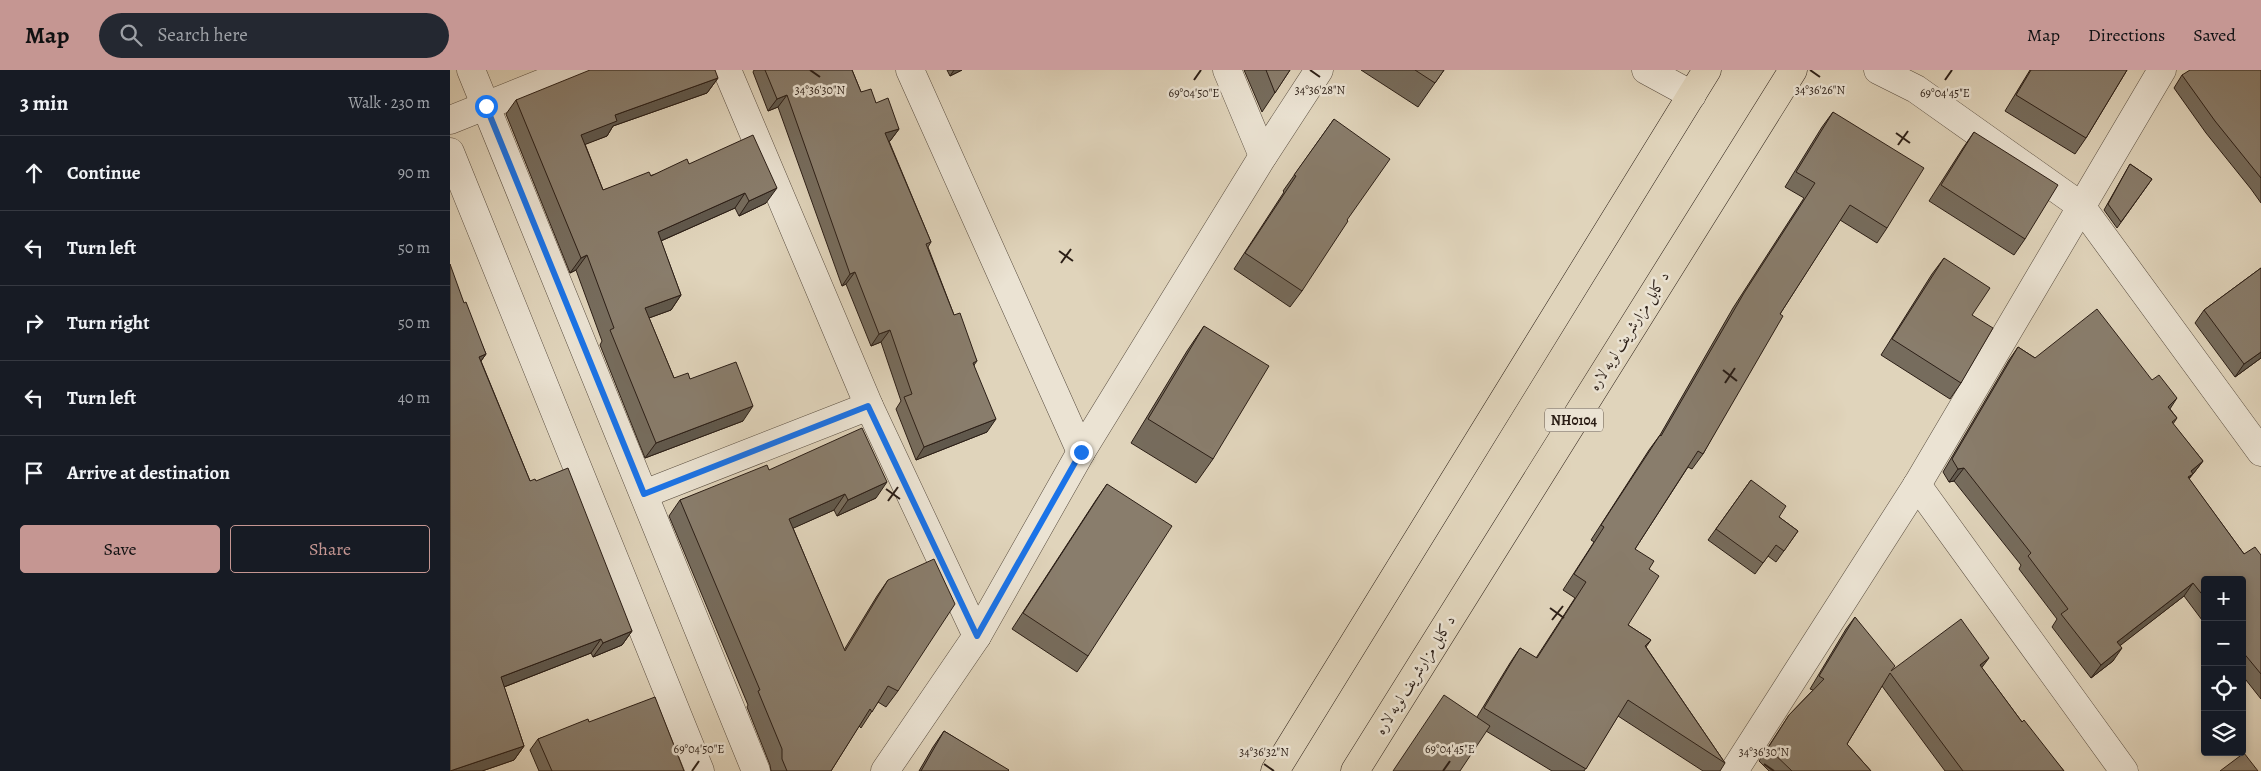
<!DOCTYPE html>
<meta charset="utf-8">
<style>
body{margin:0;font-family:Alegreya,Amiri,serif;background:#242831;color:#f1f3f6}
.controls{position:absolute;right:15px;bottom:15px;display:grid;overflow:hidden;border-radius:5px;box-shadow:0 2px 8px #0003}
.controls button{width:45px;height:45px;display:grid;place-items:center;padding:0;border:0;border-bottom:1px solid #363941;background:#171b24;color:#f1f3f6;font:25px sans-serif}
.stop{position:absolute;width:15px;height:15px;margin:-11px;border:4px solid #1a73e8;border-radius:50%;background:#fff}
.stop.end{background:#1a73e8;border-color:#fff;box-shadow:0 1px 5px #0008}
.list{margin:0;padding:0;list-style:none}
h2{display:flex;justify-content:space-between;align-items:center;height:65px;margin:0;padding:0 20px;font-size:21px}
h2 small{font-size:16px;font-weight:400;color:#9ea1a6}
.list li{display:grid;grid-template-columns:32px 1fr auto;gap:15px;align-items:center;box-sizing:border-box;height:75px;padding:0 20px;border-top:1px solid #363941}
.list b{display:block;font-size:19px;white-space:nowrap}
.list em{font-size:16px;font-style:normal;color:#9ea1a6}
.actions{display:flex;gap:10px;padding:15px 20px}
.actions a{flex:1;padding:11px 0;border:1px solid #c59692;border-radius:5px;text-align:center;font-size:18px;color:#c59692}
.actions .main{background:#c59692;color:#111}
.icon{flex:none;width:28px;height:28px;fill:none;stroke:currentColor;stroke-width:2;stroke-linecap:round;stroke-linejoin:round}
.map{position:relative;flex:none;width:1811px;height:701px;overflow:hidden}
header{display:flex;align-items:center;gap:30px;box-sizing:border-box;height:70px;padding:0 25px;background:#c59692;color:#111}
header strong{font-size:24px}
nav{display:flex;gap:28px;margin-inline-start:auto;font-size:18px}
.search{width:350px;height:45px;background:#242831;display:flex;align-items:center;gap:12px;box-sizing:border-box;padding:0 18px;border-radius:28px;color:#9ea1a6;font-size:19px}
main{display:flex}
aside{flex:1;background:#171b24}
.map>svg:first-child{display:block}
</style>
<header>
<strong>Map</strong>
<div class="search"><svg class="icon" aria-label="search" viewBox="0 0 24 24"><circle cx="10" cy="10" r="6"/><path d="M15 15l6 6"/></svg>Search here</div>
<nav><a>Map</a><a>Directions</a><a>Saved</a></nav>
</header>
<main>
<aside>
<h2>3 min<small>Walk · 230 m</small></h2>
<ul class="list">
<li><svg class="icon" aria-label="ahead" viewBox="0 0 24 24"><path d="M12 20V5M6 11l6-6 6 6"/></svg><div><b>Continue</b></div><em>90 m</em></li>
<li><svg class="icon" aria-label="left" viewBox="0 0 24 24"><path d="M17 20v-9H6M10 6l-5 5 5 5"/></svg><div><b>Turn left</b></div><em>50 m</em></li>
<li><svg class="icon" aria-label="right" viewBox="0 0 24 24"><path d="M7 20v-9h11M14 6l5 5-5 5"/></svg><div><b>Turn right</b></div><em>50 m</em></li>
<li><svg class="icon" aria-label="left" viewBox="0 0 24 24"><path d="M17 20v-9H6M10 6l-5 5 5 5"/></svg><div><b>Turn left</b></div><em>40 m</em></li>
<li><svg class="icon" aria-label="arrive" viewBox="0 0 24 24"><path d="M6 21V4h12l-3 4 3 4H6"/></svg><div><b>Arrive at destination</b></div></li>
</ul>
<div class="actions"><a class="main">Save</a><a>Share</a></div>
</aside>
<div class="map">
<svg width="1811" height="701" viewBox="0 0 1811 701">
<rect width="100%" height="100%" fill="#e0d4bb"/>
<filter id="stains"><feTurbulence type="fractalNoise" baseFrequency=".004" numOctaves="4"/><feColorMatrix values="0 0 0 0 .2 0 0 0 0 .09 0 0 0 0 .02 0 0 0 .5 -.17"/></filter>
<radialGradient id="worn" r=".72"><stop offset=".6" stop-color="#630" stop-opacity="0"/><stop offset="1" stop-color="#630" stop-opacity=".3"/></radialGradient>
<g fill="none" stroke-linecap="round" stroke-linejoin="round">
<!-- minor casing -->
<g stroke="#584c3f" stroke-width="29">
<g id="minor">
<polyline points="21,0 306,701"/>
<polyline points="277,0 419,336 527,566"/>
<polyline points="460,0 631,382"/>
<polyline points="777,0 813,86"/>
<polyline points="1196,0 1242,25"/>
<polyline points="1428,0 1466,19 1631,136 1811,382"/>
<polyline points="0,50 125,0"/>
<polyline points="0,82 250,701"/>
<polyline points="1467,415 1674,701"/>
<polyline points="194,424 419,336"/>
<polyline points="435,701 527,566 631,382 813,86 869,0"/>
<polyline points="1284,701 1467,415 1712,0"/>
</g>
</g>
<!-- trunk casing -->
<g stroke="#2b1e16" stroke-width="29">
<g id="trunk">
<polyline points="825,701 1257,0"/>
<polyline points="905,701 1343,0"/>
</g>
</g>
<!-- minor -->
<use href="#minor" stroke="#ebe3d3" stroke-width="28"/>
<!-- trunk -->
<use href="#trunk" stroke="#e0d4bb" stroke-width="28"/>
</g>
<!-- wall -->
<g fill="#766c5d" stroke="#2b1e16">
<polygon points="304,0 402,0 411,22 426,33 449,59 440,71 439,71 481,172 478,177 504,245 527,291 524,295 537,362 466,390 446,339 451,331 431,272 421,276 396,214 392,216 328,37 318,41 303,2"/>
<polygon points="497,0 512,0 500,6"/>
<polygon points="794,0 840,0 812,42"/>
<polygon points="911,0 994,0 968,37"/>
<polygon points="1580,0 1677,0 1636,68 1625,84 1555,41"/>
<polygon points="1811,0 1811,133 1801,119 1756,63 1724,18 1732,5"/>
<polygon points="268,8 257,23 163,56 157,66 135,74 153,120 239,94 316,133 289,146 285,138 211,171 231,225 221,240 199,248 224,308 240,309 293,351 195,388 150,275 152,271 126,200 120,203 56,44 66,30"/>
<polygon points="1383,42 1437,158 1427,173 1390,150 1330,244 1253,384 1242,399 1238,397 1185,479 1199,499 1178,555 1201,570 1196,577 1275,693 1270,701 1253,701 1168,646 1134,701 1102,701 1036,661 1027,647 1060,593 1070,578 1086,588 1125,528 1113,520 1144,472 1141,470 1199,380 1210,365 1283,238 1354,128 1335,117 1372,57"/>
<polygon points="884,49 852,221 840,237 784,199 834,122 833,121"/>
<polygon points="1524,62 1575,169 1564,185 1479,131 1513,78"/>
<polygon points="1680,94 1702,109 1667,158 1654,140"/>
<polygon points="1494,188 1522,245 1511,313 1500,329 1431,285 1482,204"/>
<polygon points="1811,198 1811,288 1785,307 1745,253 1754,240"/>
<polygon points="14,233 36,284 31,291 80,411 86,411 182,561 172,575 143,587 141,583 54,617 74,676 64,690 32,701"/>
<polygon points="754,256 763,389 746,413 681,373 737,281"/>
<polygon points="1568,277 1585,288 1720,339 1727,348 1723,354 1753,391 1743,404 1739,409 1794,484 1811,485 1811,629 1792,605 1792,510 1755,510 1755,554 1734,526 1670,575 1663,591 1641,608 1602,557 1607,549 1569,499 1571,495 1504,411 1499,412 1493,402 1559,290"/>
<polygon points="319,400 426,428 387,446 384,440 343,458 394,580 427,526 438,510 448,621 436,637 428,632 411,658 409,656 381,701 321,701 320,695 297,637 298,635 219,446 230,430"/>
<polygon points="1301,410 1329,447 1348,461 1326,492 1318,486 1305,504 1258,470"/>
<polygon points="657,414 638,586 627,602 562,559 646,430"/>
<polygon points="1405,547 1441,601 1532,598 1572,652 1614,701 1495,701 1432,616 1397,674 1421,701 1319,701 1309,691 1339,645 1363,620 1360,619 1396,559"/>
<polygon points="139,652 234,701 89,701 80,680 88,669"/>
<polygon points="494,661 558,701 469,701 483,677"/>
</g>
<!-- shaded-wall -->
<g fill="#60584c" stroke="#2b1e16">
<polygon points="504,0 512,0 500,6"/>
<polygon points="268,8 257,23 163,56 157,66 121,80 131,65 165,45"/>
<polygon points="337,25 328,37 318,41 327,29"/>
<polygon points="449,59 440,71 427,75 435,63"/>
<polygon points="327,118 316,133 289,146 299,131"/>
<polygon points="295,123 285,138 197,177 208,162"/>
<polygon points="137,185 126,200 120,203 131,188"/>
<polygon points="405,202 396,214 392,216 400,204"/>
<polygon points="231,225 221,240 185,253 195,238"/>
<polygon points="440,260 431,272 421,276 429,264"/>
<polygon points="1811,282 1811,288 1785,307 1794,294"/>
<polygon points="36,284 26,298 29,287"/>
<polygon points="1727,328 1718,342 1718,337"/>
<polygon points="303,336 293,351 195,388 206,373"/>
<polygon points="546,349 537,362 466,390 474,377"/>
<polygon points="1753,391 1743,404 1740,407 1733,417 1741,401"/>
<polygon points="1514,398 1504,411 1499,412 1508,399"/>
<polygon points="437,412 426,428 387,446 398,430"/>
<polygon points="395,424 384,440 328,465 339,449"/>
<polygon points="1743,513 1734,526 1658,585 1667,572"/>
<polygon points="182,561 172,575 143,587 153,573"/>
<polygon points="151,569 141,583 41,622 51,607"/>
<polygon points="1672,578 1663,591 1641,608 1651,595"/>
<polygon points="1539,588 1530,600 1530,595"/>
<polygon points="74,676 64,690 32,701 0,701"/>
</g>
<!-- building -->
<g fill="#897d6c" stroke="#2b1e16">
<polygon points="140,0 265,0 268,8 165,45 167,51 131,65 153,120 199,102 201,106 237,89 239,94 303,65 327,118 299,131 295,123 208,162 231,225 195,238 224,308 238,303 240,309 286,292 303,336 206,373 160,260 164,258 137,185 131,188 66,30"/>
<polygon points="315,0 402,0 411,22 421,19 426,33 438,28 449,59 435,63 481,172 476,174 504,245 510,243 527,291 523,293 546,349 474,377 454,327 462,324 440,260 429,264 405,202 400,204 337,25 327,29"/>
<polygon points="816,0 840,0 825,23"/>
<polygon points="965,0 994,0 985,13"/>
<polygon points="1581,0 1677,0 1636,68 1566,25"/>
<polygon points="1740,0 1811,0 1811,108 1765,51 1732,5"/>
<polygon points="1383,42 1474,98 1437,158 1400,135 1330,244 1333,246 1253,384 1248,381 1185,479 1204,491 1199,499 1209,506 1178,555 1201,570 1195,576 1275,693 1178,630 1136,699 1034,638 1070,578 1087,588 1136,512 1124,504 1154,457 1151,455 1210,365 1211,366 1294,223 1365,113 1346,102"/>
<polygon points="884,49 940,89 897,150 898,151 852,221 795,183 846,106 844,105"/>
<polygon points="1524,62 1608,115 1575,169 1491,115"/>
<polygon points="1680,94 1702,109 1671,152 1658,134"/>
<polygon points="1494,188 1540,218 1522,245 1543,258 1511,313 1442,269"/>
<polygon points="0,194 14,233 16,232 36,284 29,287 80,411 85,409 86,411 118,398 182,561 153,573 151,569 51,607 74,676 0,701"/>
<polygon points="1811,198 1811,282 1794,294 1754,240"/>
<polygon points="1647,239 1702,310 1709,305 1727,328 1718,337 1727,348 1722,352 1753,391 1741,401 1743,404 1738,407 1794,484 1805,477 1811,485 1811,604 1792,581 1792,510 1755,510 1755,528 1743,513 1667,572 1672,578 1651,595 1611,544 1618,539 1578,486 1581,483 1514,398 1508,399 1502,389 1568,277 1585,288"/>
<polygon points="754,256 819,296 763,389 698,349"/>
<polygon points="412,358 437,412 398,430 395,424 339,449 395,581 438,510 484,489 505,534 448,621 438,616 422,642 420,639 381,701 337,701 332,689 332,679 308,621 310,620 230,430 317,395 319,400"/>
<polygon points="1301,410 1336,436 1329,447 1348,461 1334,481 1326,475 1313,493 1266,459"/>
<polygon points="657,414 722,456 638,586 573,543"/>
<polygon points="1405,547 1445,596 1441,601 1511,549 1539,588 1530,595 1572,652 1574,650 1614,701 1513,701 1440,603 1397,674 1421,701 1342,701 1318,678 1339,645 1374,609 1369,606"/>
<polygon points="994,625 1040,656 1010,701 943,701"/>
<polygon points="205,627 234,701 102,701 88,669 138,649 139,652"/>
<polygon points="494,661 559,700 558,701 471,701"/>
<polygon points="1794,683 1808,701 1770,701"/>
</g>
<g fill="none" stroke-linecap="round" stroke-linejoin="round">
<!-- route -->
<polyline stroke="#1a73e8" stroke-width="6" points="36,36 194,424 418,336 527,566 631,382"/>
</g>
<!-- ticks -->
<path fill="none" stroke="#2b1e16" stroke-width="2" d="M 360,0 L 370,7M 860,0 L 870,7M 1360,0 L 1370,7M 744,10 L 751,0M 1495,10 L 1502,0M 1446,63 L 1460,73M 1448,75 L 1458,61M 609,181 L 623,191M 611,193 L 621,179M 1273,300 L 1287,311M 1275,313 L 1285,298M 436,419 L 450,429M 438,431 L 448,417M 1100,538 L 1114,548M 1102,550 L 1113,536M 814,694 L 824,701M 1314,694 L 1324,701M 242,701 L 249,691M 993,701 L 1000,691"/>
<g text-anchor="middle" stroke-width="5" stroke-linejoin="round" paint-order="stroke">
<!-- shield labels -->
<rect fill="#ebe3d3" stroke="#65594f" stroke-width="1" x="1095" y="338.5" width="58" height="23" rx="4"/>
<g font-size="14" font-weight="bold" fill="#2b1e16">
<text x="1124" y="355">NH0104</text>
</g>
<!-- street labels -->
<g font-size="15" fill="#2b1e16" stroke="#ebe3d3">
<text transform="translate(1179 261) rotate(-58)" y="5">د کابل مزارشریف لویه لاره</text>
<text transform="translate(965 605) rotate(-58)" y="5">د کابل مزارشریف لویه لاره</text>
</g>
</g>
<g font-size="12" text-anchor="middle" fill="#2b1e16" stroke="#ebe3d3" stroke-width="5" stroke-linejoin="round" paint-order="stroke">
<text x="370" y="24">34°36'30"N</text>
<text x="870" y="24">34°36'28"N</text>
<text x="1370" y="24">34°36'26"N</text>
<text x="744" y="27">69°04'50"E</text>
<text x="1495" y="27">69°04'45"E</text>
<text x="249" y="683">69°04'50"E</text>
<text x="1000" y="683">69°04'45"E</text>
<text x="814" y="686">34°36'32"N</text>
<text x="1314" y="686">34°36'30"N</text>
</g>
<rect width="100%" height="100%" filter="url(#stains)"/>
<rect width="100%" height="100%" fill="url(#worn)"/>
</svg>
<div class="controls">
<button>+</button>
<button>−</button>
<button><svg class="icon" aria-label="locate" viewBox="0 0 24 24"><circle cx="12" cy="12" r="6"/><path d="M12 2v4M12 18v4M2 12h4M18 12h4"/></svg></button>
<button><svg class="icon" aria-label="layers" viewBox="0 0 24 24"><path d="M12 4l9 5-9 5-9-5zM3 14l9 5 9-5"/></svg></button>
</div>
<div class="stop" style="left:36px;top:36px"></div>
<div class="stop end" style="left:631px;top:382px"></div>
</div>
</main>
